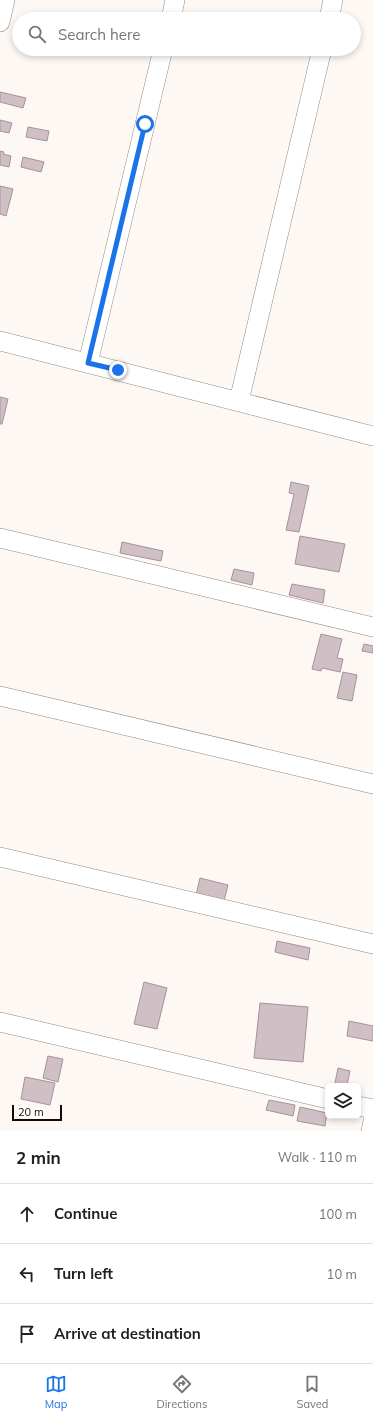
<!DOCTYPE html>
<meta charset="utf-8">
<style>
body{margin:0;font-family:Mulish,sans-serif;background:#f2f2f2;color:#202124}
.controls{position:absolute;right:12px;bottom:12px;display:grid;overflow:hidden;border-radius:6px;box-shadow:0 2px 6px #0003}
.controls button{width:36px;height:36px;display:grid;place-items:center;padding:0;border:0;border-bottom:1px solid #e0e0e0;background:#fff;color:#202124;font:20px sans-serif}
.scale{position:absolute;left:12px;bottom:10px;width:50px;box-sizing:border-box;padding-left:4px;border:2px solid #0f0b08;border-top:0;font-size:11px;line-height:14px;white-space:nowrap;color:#0f0b08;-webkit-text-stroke:3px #fff;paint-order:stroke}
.stop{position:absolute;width:12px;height:12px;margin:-9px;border:3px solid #1a73e8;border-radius:50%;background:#fff}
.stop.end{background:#1a73e8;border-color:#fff;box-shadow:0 1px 4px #0008}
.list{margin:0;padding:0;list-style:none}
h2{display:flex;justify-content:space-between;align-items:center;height:52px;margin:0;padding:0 16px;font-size:17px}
h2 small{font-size:13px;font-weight:400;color:#757577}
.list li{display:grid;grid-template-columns:26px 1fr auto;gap:12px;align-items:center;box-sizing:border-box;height:60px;padding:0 16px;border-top:1px solid #e0e0e0}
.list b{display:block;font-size:15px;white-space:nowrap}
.list em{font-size:13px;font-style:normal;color:#757577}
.icon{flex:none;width:22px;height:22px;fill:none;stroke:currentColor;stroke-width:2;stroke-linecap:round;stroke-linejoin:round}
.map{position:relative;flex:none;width:373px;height:1131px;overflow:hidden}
.search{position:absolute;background:#fff;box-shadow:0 2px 6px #0003;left:12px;right:12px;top:12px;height:44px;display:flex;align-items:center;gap:10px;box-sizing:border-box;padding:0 14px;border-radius:22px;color:#757577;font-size:15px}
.sheet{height:232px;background:#fff}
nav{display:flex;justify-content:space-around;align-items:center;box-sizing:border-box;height:56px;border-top:1px solid #e0e0e0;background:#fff;font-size:11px;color:#757577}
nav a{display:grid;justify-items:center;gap:2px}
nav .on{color:#1a73e8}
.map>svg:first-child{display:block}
</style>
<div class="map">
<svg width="373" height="1131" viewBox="0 0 373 1131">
<rect width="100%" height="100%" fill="#fdf8f4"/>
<!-- building -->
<g fill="#d0bfc5" stroke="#a4949a">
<polygon points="0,92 26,98 23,108 0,102"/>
<polygon points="0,120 12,123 9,133 0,131"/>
<polygon points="28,127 49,131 47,141 26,137"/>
<polygon points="0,151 4,152 3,154 11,156 9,167 0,165"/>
<polygon points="23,157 44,162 41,172 21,167"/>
<polygon points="0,186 13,189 6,216 0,214"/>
<polygon points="0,397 8,399 2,424 0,424"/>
<polygon points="291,482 309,486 299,532 286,530 294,494 289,493"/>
<polygon points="300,536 345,544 339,572 295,564"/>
<polygon points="122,542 163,551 161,561 120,553"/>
<polygon points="234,569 254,573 252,585 231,580"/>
<polygon points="292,584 325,590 323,603 289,595"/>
<polygon points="321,634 342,639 337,658 343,659 340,672 322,668 321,671 312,669"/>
<polygon points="364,644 373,646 373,653 362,651"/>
<polygon points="343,672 357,675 352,701 337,698"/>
<polygon points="200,878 228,885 224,901 196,895"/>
<polygon points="277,941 310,948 308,960 275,952"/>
<polygon points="144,982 167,988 157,1029 134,1024"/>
<polygon points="260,1003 308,1007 303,1062 254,1058"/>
<polygon points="349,1021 373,1026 373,1041 347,1036"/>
<polygon points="48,1056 63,1059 58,1082 43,1078"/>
<polygon points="338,1068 350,1071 347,1085 335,1083"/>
<polygon points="25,1077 55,1083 50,1105 21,1099"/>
<polygon points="269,1100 295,1105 293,1116 266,1110"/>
<polygon points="300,1107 327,1113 325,1126 297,1121"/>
</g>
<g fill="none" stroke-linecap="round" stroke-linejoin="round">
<!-- minor casing -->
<g stroke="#958a80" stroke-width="20">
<g id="minor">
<polyline points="171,19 175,0"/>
<polyline points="329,19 333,0"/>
<polyline points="0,22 5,0"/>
<polyline points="0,341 373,436"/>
<polyline points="88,363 163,49"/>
<polyline points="239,401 322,49"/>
<polyline points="0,538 373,627"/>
<polyline points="0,696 373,784"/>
<polyline points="0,857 373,944"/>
<polyline points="0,1022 328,1099"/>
<polyline points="358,1106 373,1109"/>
<polyline points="371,1131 373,1121"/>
</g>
</g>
<!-- minor -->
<use href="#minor" stroke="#fff" stroke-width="19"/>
</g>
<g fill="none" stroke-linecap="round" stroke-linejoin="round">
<!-- route -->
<polyline stroke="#1a73e8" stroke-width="5" points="118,370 88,363 145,124"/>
</g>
</svg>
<div class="controls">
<button><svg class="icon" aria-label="layers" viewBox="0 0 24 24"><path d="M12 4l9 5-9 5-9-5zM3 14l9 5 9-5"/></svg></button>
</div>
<div class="scale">20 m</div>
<div class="stop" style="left:145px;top:124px"></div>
<div class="stop end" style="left:118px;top:370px"></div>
<div class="search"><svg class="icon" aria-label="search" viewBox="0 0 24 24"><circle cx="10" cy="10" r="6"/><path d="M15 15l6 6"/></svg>Search here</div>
</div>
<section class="sheet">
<h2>2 min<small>Walk · 110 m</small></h2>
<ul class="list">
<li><svg class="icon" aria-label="ahead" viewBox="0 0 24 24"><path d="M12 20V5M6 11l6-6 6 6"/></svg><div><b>Continue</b></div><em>100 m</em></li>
<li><svg class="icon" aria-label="left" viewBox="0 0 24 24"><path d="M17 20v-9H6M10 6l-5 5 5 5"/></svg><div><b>Turn left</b></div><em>10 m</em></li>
<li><svg class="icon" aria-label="arrive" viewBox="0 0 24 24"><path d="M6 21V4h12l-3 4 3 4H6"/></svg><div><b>Arrive at destination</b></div></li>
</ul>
</section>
<nav>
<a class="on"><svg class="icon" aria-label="map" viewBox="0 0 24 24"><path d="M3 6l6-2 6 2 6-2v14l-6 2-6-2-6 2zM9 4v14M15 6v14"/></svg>Map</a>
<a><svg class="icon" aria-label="directions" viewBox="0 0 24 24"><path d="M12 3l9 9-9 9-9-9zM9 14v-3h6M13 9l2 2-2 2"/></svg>Directions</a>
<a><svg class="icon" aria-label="saved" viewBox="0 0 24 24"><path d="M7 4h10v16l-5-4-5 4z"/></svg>Saved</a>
</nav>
